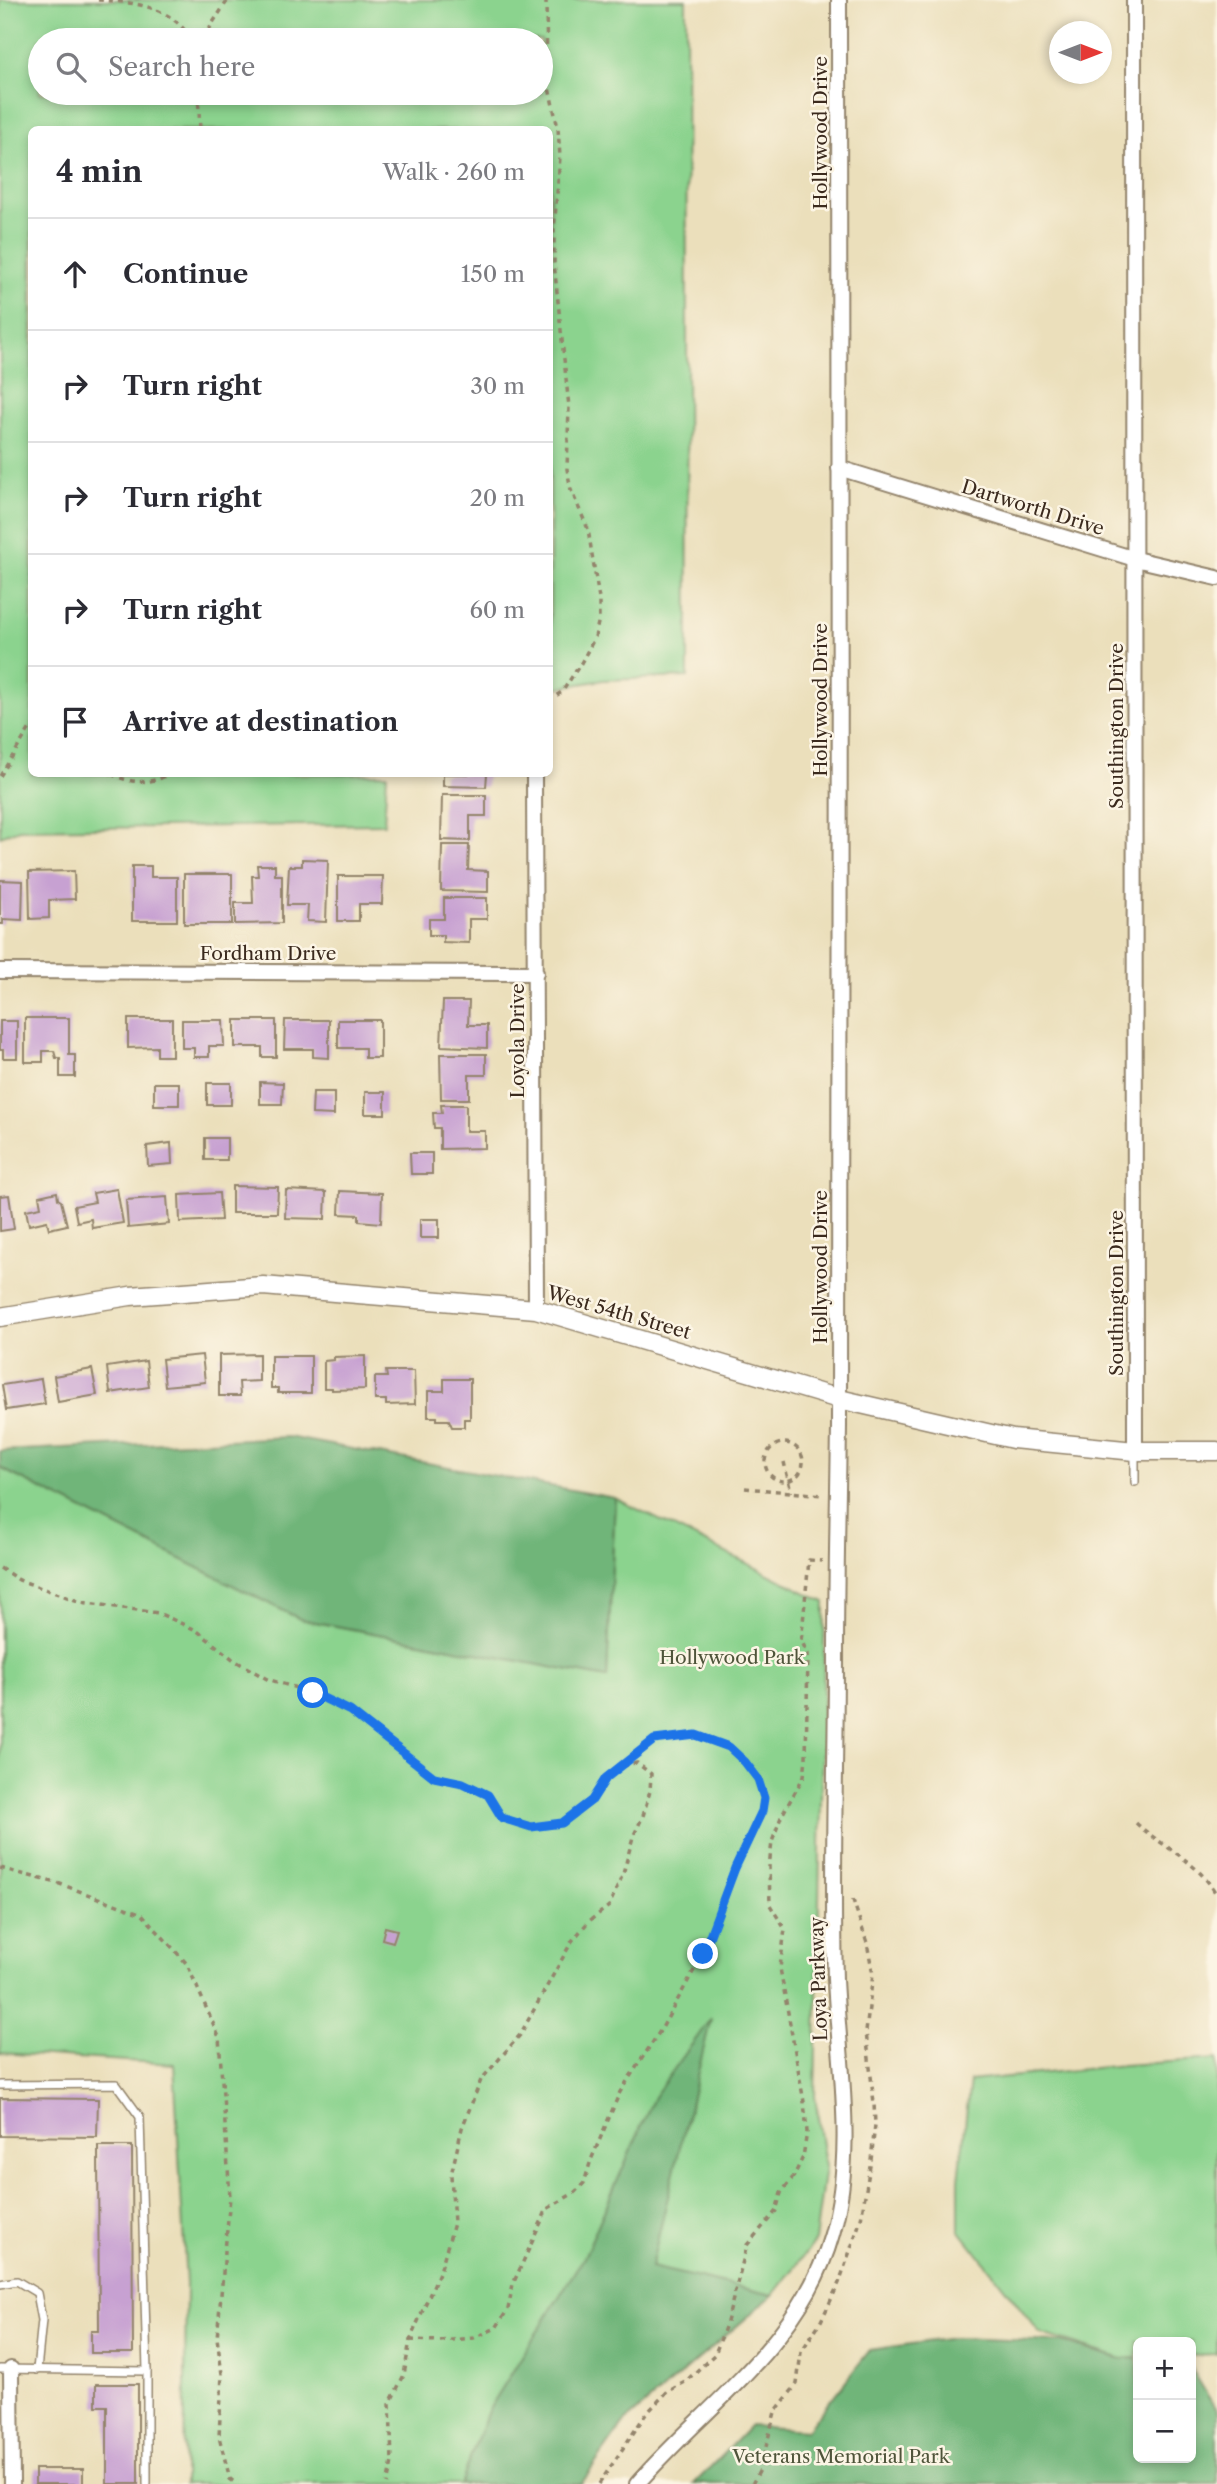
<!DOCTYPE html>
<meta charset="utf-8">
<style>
body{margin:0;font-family:"Libre Caslon Text",serif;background:#f7f7f7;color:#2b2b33}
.controls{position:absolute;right:21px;bottom:21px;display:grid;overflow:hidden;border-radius:10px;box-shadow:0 4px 10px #0003}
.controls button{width:63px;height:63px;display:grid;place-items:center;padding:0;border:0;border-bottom:2px solid #e1e1e2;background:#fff;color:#2b2b33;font:35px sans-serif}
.compass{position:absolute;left:1049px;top:21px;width:63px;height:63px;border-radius:50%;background:#fff;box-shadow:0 4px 10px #0003;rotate:90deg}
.stop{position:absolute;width:21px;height:21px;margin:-16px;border:5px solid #1a73e8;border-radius:50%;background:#fff}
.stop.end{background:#1a73e8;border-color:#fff;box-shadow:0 2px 7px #0008}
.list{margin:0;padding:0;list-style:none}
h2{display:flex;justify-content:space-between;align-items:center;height:91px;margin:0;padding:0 28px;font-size:30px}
h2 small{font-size:23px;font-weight:400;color:#7c7c81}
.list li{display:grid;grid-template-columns:46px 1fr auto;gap:21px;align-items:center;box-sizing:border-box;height:112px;padding:0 28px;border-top:2px solid #e1e1e2}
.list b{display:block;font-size:26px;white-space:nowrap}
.list em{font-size:23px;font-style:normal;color:#7c7c81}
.icon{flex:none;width:38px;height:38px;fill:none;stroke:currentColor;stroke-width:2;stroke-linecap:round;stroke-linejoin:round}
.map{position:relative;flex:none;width:1217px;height:2484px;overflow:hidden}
.search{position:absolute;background:#fff;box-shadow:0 4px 10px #0003;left:28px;top:28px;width:525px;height:77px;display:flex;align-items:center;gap:18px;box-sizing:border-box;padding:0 24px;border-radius:38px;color:#7c7c81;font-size:26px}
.panel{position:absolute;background:#fff;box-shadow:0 4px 10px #0003;left:28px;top:126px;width:525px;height:651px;border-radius:10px}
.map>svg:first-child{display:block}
</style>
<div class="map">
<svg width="1217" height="2484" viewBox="0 0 1217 2484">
<rect width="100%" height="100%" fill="#fcf5e5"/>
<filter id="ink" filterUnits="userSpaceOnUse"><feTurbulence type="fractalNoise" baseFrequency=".0143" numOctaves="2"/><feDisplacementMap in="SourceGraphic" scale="14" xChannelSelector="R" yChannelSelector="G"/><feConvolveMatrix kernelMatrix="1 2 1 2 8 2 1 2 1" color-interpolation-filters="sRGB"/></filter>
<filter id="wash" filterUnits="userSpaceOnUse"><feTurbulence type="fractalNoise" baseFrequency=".00686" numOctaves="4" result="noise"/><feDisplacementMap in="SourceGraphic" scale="28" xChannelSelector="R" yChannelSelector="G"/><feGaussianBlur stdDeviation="1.57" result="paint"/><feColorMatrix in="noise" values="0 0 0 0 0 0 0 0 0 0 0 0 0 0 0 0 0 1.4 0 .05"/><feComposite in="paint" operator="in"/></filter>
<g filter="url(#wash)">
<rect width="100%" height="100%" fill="#ebdfbb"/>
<!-- green -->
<g fill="#8bd38e" stroke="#637e56" stroke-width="2" fill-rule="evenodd">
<path d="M 0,0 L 686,0 L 688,677 L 603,680 L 550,689 L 550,130 L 32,130 L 32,774 L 387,774 L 384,824 L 19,829 L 0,836 ZM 541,40 L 541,93 L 40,93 L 40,40 Z"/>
<polygon points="0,1468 300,1619 607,1678 615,1498 825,1602 815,2096 825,2166 815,2241 773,2295 651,2267 495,2484 184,2484 186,2284 174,2064 0,2053"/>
<polygon points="1217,2059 1217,2354 1191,2355 1191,2342 1138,2342 1138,2358 1122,2359 1040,2333 959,2230 959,2180 970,2081 1123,2065"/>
</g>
<!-- forest -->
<g fill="#70b579" stroke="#56704c" stroke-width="2">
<polygon points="288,1437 615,1498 607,1678 300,1619 0,1468 0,1451"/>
<polygon points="711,2018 651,2267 773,2295 624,2423 581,2484 460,2484 488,2411 585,2255 654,2097"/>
<polygon points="953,2338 1061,2342 1122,2359 1138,2358 1138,2458 1191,2458 1191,2368 1217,2411 1217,2484 694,2484 750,2426 807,2430 870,2350"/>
</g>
<g id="blocks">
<!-- building -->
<g fill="#c7a1d2">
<polygon points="443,774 487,774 486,787 443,786"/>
<polygon points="442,795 486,795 486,816 470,816 470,841 441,840"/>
<polygon points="442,845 469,845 468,870 488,871 488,892 441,891"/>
<polygon points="302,859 328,860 326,922 307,921 308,905 287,905 289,866 302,866"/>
<polygon points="257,865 275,865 275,875 282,875 282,923 235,924 235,903 253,903 252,876 258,876"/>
<polygon points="132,866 151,866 151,877 177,877 177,921 132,921"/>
<polygon points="74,871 75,899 49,900 49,918 30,919 29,872"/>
<rect x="184" y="874" width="48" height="50"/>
<polygon points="338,876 383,876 382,904 359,904 359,921 338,921"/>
<polygon points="0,880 23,881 22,920 3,919 3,924 0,924"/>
<polygon points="444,898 487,898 487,919 469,919 469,943 443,942 443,935 429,935 429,919 444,919"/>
<polygon points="443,1001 469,1001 468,1025 487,1025 487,1048 441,1046"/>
<polygon points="25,1018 69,1018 69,1055 75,1055 75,1077 60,1077 60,1058 56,1058 54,1051 43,1051 43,1062 25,1062"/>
<polygon points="128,1019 172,1019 172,1056 157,1056 157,1047 128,1048"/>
<polygon points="182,1020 223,1020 224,1046 209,1046 209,1057 194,1057 194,1048 182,1048"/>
<polygon points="235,1020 276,1020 276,1057 262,1057 262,1047 235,1047"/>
<polygon points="285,1020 329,1020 329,1058 313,1057 313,1049 284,1049"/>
<polygon points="338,1020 380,1020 380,1058 365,1058 365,1048 338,1048"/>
<polygon points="0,1021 17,1021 17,1058 3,1058 3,1050 0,1050"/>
<polygon points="440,1054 486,1054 486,1075 469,1075 469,1099 441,1099"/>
<polygon points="260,1082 283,1083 282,1104 260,1104"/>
<rect x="154" y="1083" width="25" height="22"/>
<rect x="207" y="1083" width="24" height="22"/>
<polygon points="313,1092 334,1092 334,1115 312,1114"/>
<rect x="365" y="1092" width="20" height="22"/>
<polygon points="441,1105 466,1105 466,1131 485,1131 485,1148 440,1149 440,1128 434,1128 433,1113 442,1113"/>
<rect x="205" y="1138" width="22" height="22"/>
<polygon points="171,1143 172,1164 148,1166 147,1146"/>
<polygon points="410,1153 432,1153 432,1174 411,1174"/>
<polygon points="232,1186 278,1187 277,1213 232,1213"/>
<polygon points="117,1189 123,1223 92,1228 91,1219 77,1222 74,1206 95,1202 93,1193"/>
<polygon points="286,1190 326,1192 325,1219 285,1218"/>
<polygon points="340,1191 382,1193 381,1223 359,1221 359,1215 339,1214"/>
<polygon points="57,1192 58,1199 61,1201 67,1225 49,1229 47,1221 29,1225 26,1210 41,1207 39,1196"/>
<polygon points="219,1193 221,1220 180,1222 179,1195"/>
<polygon points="9,1195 14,1229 0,1231 0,1196"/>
<polygon points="167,1197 169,1224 128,1228 126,1200"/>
<rect x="420" y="1219" width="19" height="19"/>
<polygon points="259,1354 259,1381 239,1382 240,1396 219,1396 219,1355"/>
<polygon points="202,1355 205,1382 165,1386 162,1359"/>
<polygon points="271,1356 311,1356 311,1393 278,1393 278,1388 271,1388"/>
<polygon points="365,1356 365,1389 332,1390 332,1388 324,1388 324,1361 334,1360 334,1357"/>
<polygon points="146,1361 149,1387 110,1393 107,1367"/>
<polygon points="92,1369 97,1395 58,1402 54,1376"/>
<polygon points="386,1371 414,1371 415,1404 386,1405 386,1400 375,1400 375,1377 387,1377"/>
<polygon points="41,1379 45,1404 6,1410 2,1385"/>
<polygon points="444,1379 470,1379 470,1419 464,1419 464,1427 452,1427 449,1420 437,1420 437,1417 428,1417 428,1391 444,1391"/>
<polygon points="385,1927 397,1930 393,1942 382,1939"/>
<polygon points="0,2098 98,2099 97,2137 0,2136"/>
<polygon points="98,2146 132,2146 133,2353 91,2353 91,2331 99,2331"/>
<polygon points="96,2384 138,2384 138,2484 107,2484 107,2406 96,2406"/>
<rect x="35" y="2469" width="48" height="15"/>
</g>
</g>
</g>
<g filter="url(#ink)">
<use href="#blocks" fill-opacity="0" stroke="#93846c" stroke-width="2"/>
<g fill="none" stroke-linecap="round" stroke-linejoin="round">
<!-- service casing -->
<g stroke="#93846c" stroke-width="10">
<g id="service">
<polyline points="1135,1482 1135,1452"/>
<polyline points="0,2085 116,2084 140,2117 147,2371 0,2369"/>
<polyline points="0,2284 17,2281 37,2293 42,2320 37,2370"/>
<polyline points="147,2371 147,2484"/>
</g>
</g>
<!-- minor casing -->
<g stroke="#93846c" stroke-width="18">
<g id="minor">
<polyline points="1134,0 1135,1451"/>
<polyline points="839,468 1135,559 1217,578"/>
<polyline points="534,774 536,1309"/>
<polyline points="0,971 536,973"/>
<polyline points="11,2369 12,2484"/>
<path d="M 637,2484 C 707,2404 802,2342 832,2234 C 856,2152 839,2063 835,1979 C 832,1872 836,1764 836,1657 C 836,1580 838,1503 839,1426 C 841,951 839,475 839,0"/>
</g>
</g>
<!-- tertiary casing -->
<g stroke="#93846c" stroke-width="21">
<polyline id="tertiary" points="0,1317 130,1296 263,1286 536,1309 839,1399 1013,1439 1135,1451 1217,1451"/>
</g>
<!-- path -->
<g stroke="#93846c" stroke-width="3.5" stroke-dasharray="5 5" stroke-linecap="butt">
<path d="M 98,0 C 133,2 173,6 191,40"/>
<polyline points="546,0 547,79 558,128 560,157 554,230 554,263 569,407 567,469 571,490 588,529 599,599 599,618 595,637 581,663 562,692 550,699"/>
<polyline points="204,40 212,24 228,0"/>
<polyline points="198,93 200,130"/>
<path d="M 111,774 C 129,783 151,785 169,774"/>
<polyline points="0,776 32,725"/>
<circle cx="784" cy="1462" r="19"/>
<polyline points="784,1462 791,1492"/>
<polyline points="745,1488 823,1495"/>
<path d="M 0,1568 L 19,1580 L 81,1602 L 158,1613 L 196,1630 L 234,1660 L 267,1679 L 313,1693 L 350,1711 L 434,1777 L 463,1783 L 488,1795 L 502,1818 C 539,1829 564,1831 592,1799 C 609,1780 606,1766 637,1763 L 651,1774 L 650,1791 L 643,1816 L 633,1837 L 623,1874 L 609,1906 L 589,1921 L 572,1941 L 520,2035 L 481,2080 L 462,2128 L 451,2175 L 454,2223 L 441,2268 L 410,2340 L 404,2375 L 390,2403 L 392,2462 L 387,2484"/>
<path d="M 1136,1823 C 1163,1848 1200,1862 1217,1896"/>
<polyline points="0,1868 60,1884 142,1914 187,1964 219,2037 230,2197 217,2338 222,2374 219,2437 230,2479 237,2484"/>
<polyline points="410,2340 440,2341 474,2338 496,2328 508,2309 513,2284 547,2209 574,2193 584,2183 591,2160 620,2092 662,2028 703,1954 735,1868 762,1811 764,1798 759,1778 745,1761 729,1747 712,1739 696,1735 654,1740 622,1764"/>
<polyline points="599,2484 646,2414 667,2392 685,2382 715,2354 727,2322 747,2245 776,2211 781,2193 794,2176 803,2157 807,2132 804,2102 780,1968 785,1929 770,1905 769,1867 772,1842 781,1817 804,1776 806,1758 808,1654 801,1640 802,1633 809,1560 822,1561"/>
<polyline points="752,2484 760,2470 775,2412 797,2384 801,2352 821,2321 839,2283 861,2219 871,2160 875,2125 874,2103 866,2032 873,1974 867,1943 852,1897"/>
</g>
<!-- service -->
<use href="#service" stroke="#fff" stroke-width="7"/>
<!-- minor -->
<use href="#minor" stroke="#fff" stroke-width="14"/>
<!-- tertiary -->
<use href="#tertiary" stroke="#fff" stroke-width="18"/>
</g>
</g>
<g fill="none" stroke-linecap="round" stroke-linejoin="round" filter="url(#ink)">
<!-- route -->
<polyline stroke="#1a73e8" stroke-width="9" points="313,1693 350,1711 434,1777 463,1783 488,1795 502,1818 531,1827 562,1823 592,1800 606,1778 654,1740 696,1735 729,1747 745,1762 758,1779 764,1798 762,1811 735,1868 703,1954"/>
</g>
<g text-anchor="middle" stroke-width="5" stroke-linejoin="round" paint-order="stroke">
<!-- street labels -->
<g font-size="19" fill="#3b2a1e" stroke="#fcf5e5">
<text transform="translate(820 133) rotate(-90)" y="7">Hollywood Drive</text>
<text transform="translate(1033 507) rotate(17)" y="7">Dartworth Drive</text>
<text transform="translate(820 700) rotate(-90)" y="7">Hollywood Drive</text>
<text transform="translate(1116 726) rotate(-90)" y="7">Southington Drive</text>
<text x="268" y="960">Fordham Drive</text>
<text transform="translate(517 1041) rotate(-90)" y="7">Loyola Drive</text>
<text transform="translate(820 1267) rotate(-90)" y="7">Hollywood Drive</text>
<text transform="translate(1116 1293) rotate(-90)" y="7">Southington Drive</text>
<text transform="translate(619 1312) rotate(16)" y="7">West 54th Street</text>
<text transform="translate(818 1979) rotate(-92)" y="7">Loya Parkway</text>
</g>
<!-- park labels -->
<g font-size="19" fill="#4f543a" stroke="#fcf5e5">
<text x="732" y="1664">Hollywood Park</text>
<text x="841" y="2463">Veterans Memorial Park</text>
</g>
</g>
</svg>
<div class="controls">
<button>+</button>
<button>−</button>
</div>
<svg class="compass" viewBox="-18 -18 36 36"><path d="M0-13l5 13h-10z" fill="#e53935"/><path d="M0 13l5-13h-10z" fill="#7c7c81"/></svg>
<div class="stop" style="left:313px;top:1693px"></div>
<div class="stop end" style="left:703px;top:1954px"></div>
<div class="search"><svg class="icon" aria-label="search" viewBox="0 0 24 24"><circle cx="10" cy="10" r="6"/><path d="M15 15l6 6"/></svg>Search here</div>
<section class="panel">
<h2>4 min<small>Walk · 260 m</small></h2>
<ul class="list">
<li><svg class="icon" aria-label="ahead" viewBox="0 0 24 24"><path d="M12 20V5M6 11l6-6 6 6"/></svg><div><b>Continue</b></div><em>150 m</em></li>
<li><svg class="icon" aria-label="right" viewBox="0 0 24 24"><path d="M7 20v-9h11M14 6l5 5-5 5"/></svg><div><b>Turn right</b></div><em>30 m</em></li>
<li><svg class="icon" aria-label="right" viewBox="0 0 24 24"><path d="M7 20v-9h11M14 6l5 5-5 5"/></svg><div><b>Turn right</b></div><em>20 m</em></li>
<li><svg class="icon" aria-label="right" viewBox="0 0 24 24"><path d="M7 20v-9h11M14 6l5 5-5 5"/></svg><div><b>Turn right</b></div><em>60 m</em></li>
<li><svg class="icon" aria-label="arrive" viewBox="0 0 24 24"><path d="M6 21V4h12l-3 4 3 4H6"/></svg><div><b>Arrive at destination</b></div></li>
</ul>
</section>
</div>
